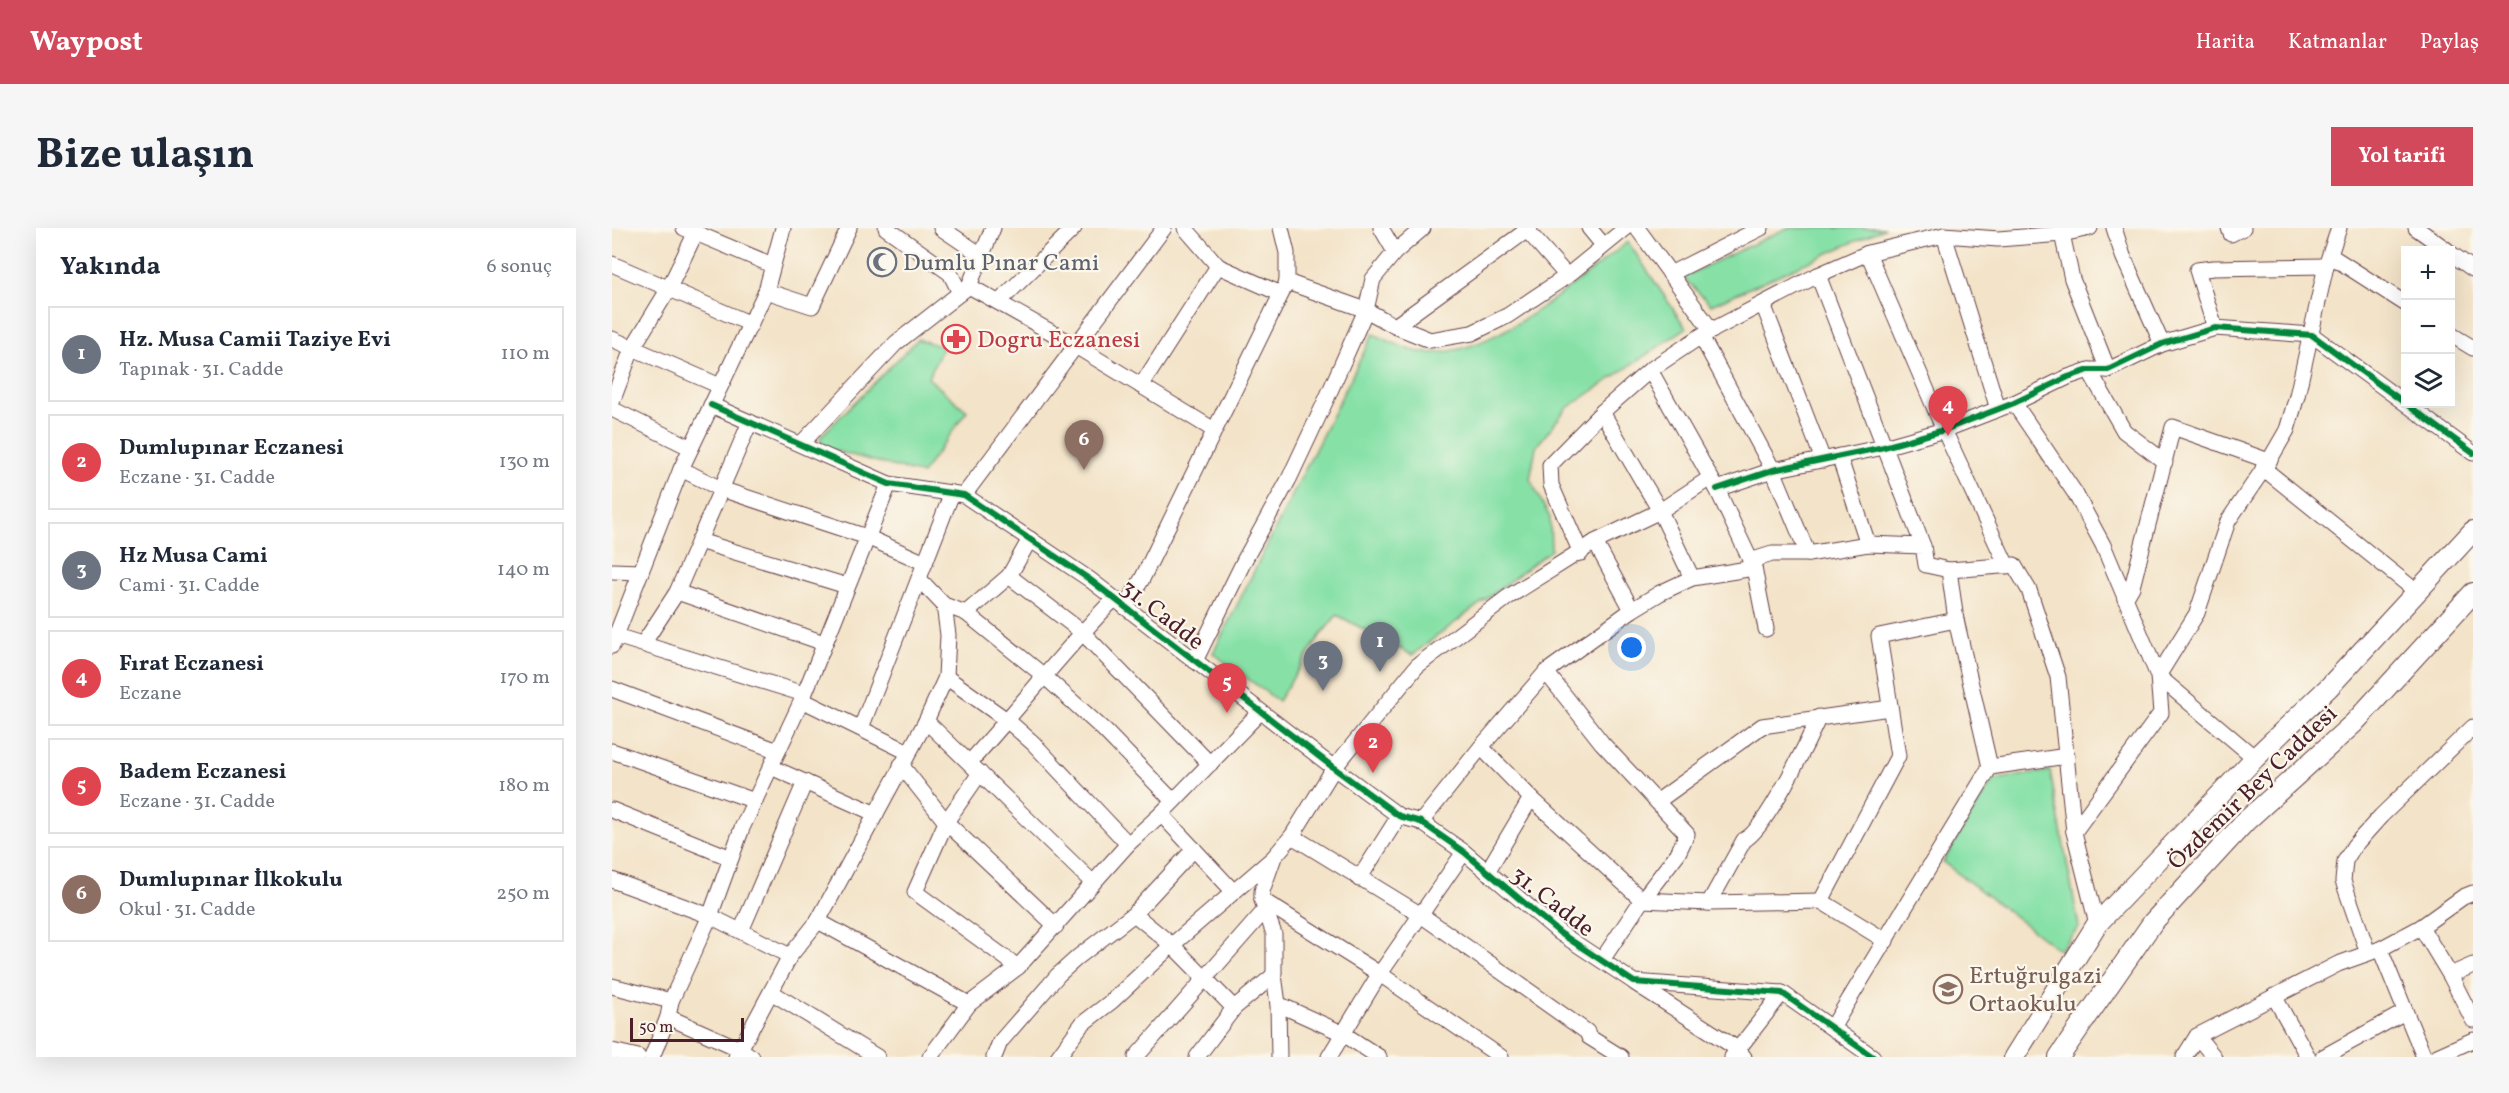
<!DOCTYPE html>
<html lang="tr">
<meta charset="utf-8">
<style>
body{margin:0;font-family:Vollkorn,serif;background:#f6f6f7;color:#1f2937}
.controls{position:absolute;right:18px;top:18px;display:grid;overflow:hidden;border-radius:0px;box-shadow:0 6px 24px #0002}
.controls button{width:54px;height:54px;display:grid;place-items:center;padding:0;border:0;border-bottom:2px solid #e0e1e3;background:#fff;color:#1f2937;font:30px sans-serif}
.scale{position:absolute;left:18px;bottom:15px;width:114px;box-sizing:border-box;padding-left:6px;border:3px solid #4a1f2b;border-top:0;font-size:16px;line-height:21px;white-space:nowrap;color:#4a1f2b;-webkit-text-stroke:4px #fbf7ec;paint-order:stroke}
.you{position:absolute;left:1020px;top:420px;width:21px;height:21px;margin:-15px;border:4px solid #fff;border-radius:50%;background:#1a73e8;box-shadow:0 0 0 9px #1a73e833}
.badge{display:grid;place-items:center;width:39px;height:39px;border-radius:50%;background:#d1495b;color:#fff;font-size:20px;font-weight:700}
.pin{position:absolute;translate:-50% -50px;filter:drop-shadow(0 2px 3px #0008)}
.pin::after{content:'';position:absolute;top:32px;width:21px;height:18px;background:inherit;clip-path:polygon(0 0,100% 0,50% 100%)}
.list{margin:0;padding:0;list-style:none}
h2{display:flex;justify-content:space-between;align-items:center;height:78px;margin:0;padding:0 24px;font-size:26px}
h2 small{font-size:20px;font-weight:400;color:#747a83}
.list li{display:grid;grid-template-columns:39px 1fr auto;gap:18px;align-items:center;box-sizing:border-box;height:96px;margin:0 12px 12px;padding:0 12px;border:2px solid #e0e1e3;border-radius:0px}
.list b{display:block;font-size:22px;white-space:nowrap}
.list p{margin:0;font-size:20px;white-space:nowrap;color:#747a83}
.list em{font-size:20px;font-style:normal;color:#747a83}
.icon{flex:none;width:33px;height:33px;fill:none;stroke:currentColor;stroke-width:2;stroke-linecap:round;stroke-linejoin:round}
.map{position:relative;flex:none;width:1861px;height:829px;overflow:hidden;border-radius:0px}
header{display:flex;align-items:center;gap:36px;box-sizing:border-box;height:84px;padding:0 30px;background:#d1495b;color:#fff}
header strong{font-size:28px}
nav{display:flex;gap:33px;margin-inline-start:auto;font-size:21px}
.intro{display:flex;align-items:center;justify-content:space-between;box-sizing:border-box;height:144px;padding:0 36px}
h1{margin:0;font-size:42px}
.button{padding:15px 27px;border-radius:0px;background:#d1495b;color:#fff;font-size:21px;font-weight:700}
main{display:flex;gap:36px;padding:0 36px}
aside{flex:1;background:#fff;border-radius:0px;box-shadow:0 6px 24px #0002}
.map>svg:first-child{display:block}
</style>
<header>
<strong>Waypost</strong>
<nav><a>Harita</a><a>Katmanlar</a><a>Paylaş</a></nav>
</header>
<div class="intro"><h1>Bize ulaşın</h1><a class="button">Yol tarifi</a></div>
<main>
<aside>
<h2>Yakında<small>6 sonuç</small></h2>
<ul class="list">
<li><span class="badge" style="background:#6b7280">1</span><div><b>Hz. Musa Camii Taziye Evi</b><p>Tapınak · 31. Cadde</p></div><em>110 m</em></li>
<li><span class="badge" style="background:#e0444e">2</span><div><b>Dumlupınar Eczanesi</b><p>Eczane · 31. Cadde</p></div><em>130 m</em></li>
<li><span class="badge" style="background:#6b7280">3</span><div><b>Hz Musa Cami</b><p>Cami · 31. Cadde</p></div><em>140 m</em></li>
<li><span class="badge" style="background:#e0444e">4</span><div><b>Fırat Eczanesi</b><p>Eczane</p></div><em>170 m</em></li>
<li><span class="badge" style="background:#e0444e">5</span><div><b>Badem Eczanesi</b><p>Eczane · 31. Cadde</p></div><em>180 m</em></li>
<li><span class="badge" style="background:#8d6e63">6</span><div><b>Dumlupınar İlkokulu</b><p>Okul · 31. Cadde</p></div><em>250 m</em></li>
</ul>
</aside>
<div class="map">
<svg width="1861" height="829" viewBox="0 0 1861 829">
<rect width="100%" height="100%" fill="#fbf7ec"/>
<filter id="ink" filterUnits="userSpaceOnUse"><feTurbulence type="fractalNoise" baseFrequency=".0167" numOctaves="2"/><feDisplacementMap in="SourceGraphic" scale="12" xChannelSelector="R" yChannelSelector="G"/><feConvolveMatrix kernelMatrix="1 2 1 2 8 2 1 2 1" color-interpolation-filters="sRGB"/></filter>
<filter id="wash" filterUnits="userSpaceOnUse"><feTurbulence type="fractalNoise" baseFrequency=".008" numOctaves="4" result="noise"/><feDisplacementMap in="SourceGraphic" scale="24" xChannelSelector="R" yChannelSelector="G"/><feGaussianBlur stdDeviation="1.35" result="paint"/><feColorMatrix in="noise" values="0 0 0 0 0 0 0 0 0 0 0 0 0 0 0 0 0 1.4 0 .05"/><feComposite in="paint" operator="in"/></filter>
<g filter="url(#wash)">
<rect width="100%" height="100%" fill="#f3e3c8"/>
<!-- green -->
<g fill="#87e1a7" stroke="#688069" stroke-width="1.5">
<polygon points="1175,0 1273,0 1099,77 1071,49"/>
<path d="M 1016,14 L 1074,100 L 954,181 L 924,219 L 918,251 L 938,290 L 939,322 L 800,427 L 725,387 L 708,408 L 666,473 L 601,425 L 761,106 C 776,112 793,122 808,124 C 876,134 964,53 1016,14 Z"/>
<polygon points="306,111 331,119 316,150 355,183 310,246 209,219 209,208"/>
<polygon points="1438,543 1467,699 1447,722 1331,634 1381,552"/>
</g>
</g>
<g filter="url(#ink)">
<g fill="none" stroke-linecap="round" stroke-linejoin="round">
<!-- minor casing -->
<g stroke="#633c43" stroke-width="17">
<g id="minor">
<polyline points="72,0 160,37"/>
<polyline points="274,0 338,45 348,65"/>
<polyline points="329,0 369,27"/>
<polyline points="573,0 606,38 669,66"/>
<polyline points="769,0 783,24"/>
<polyline points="913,0 955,48"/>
<polyline points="977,0 991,17"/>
<polyline points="1025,0 1100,103"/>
<polyline points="1502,0 1511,28 1550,116"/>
<polyline points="1617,0 1619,6 1631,0"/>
<polyline points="1804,0 1835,22"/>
<polyline points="1450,6 1460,51 1496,142"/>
<polyline points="1332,7 1386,181"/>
<polyline points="1256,25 1332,202 1395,338"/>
<polyline points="1838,25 1861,41"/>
<polyline points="1719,28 1794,76"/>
<polyline points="0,36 139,96"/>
<polyline points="1058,46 1149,0"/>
<polyline points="1206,47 1311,318"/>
<polyline points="675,54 754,82 783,98 818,112 860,105 895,88 955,48 1014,0"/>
<polyline points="357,58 381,0"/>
<polyline points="154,63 200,78 237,0"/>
<polyline points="387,74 462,0"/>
<polyline points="1151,76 1211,232"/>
<polyline points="783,98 918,0"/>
<polyline points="1603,100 1585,42 1601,40 1714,38"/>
<polyline points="1838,106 1861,120"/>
<polyline points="1089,108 1161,242 1196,326"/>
<polyline points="0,111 108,158"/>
<polyline points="1038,142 1105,261 1142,340 1154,401"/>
<polyline points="1477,142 1512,203 1553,234"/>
<polyline points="529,158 606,38"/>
<polyline points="0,174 20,121 56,62 83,6"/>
<polyline points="1402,175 1463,265 1491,317 1546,448 1643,530"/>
<polyline points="99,177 277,256 352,267 477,351 722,540 787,588 809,594 852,624 948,705 1022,754 1170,765 1261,829"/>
<polyline points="0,181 79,220"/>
<polyline points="990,184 1048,283 1080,350"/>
<polyline points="190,215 284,115 357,58 462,117 602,202"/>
<polyline points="1227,228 1256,316"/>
<polyline points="1651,240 1805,364"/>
<polyline points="69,241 109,261 255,309 313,335"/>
<polyline points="1105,261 1161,242 1272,219 1332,202 1402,175 1456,149 1477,142 1496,142 1550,116 1603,100 1700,107 1861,225"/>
<polyline points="352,267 552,0"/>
<polyline points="87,313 235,358"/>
<polyline points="983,314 1020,382 1048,365 1080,350 1142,340"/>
<polyline points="969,325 939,257 938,237 990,184 1038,142 1089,108 1206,47 1256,25 1332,7 1386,11 1450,6 1478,0"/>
<polyline points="1138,333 1160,326 1196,326 1256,316 1311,318 1314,337 1337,342 1402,337 1417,362 1446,449 1462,604"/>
<polyline points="0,343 29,344"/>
<polyline points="397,348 470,404 598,536"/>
<polyline points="307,351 332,377 354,385 431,447 492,502 561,573"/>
<polyline points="65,364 212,415"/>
<polyline points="1513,371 1520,359 1561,199 1657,233"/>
<polyline points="513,379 530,351 675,54 675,25 669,0"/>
<polyline points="354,385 397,348 418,311"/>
<polyline points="4,408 192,466"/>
<polyline points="31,416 65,364 138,194"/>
<polyline points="0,418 69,241 154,63 171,0"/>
<polyline points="583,433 633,331 677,251 714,172 754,82 761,51 783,24 811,0"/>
<polyline points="334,449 396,493 421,515 516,616"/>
<polyline points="0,461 166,523"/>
<polyline points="190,472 296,524"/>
<polyline points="314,493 480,654"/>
<polyline points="249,500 340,265"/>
<polyline points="869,519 919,570 1030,672 1066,625 1075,606 990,515 934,444"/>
<polyline points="0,523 143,573"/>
<path d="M 358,534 C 407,480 451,423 502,371"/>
<polyline points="289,537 334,594 444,698"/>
<polyline points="159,539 264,586"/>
<polyline points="1378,539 1455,528"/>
<polyline points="368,545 334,594 303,664 406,739"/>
<polyline points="1046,573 1150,498 1278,480"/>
<polyline points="0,582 119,630"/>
<polyline points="549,586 621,663"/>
<polyline points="809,594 869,519 934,444 1020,382"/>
<polyline points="680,608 809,687 975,804 977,809 1009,829"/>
<polyline points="875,644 919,570"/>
<polyline points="747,651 787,588"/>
<polyline points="0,652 98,688 178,728"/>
<polyline points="650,672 768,746 889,829"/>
<polyline points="1209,673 1286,528 1267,408 1344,392"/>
<path d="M 1097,675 L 1132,612 C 1153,603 1196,513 1207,489"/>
<polyline points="522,686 560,717 622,780"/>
<polyline points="206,693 357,776"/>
<polyline points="1485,696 1462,604 1549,485 1546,448 1585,385 1616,293 1657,233 1675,202 1685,168 1714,38 1727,0"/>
<polyline points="1809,699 1838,747 1861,792"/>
<polyline points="129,703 193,554"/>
<polyline points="1768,721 1812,829"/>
<polyline points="1756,725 1731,653 1733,633 1742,618 1769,588 1861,499"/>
<polyline points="990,732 1030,672 1097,675 1209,673 1274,713"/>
<polyline points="1838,747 1861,737"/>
<polyline points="1023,755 1121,818 1132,829"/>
<polyline points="0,758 59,773"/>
<polyline points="159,764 265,829"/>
<polyline points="1662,768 1696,829"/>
<polyline points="666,776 730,805 767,829"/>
<polyline points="56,789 128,821 140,829"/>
<polyline points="1220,800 1378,539 1344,392 1337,342"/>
<polyline points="1585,808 1602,829"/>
<polyline points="0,823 26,829"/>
<polyline points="40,829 56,789 59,773 98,688 130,600 190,472 277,256"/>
<polyline points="124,829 178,728 206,693 314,493 334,449 336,407 332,377"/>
<polyline points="318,829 357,776 406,739 516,616 549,586 648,484"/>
<polyline points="382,829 388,814 446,747 466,729 522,686 582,621"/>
<polyline points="446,829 470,796 500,773 560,717 660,631"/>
<polyline points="524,829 654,681"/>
<polyline points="585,829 622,780 662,747"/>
<polyline points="667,829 666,776 662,747 662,706 650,672 650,663 662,629 680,608 722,540 805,438 896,369 983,314 1048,283 1098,250"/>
<polyline points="717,829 765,750 852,624"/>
<polyline points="1120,829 1170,765"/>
<polyline points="1572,829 1585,808 1726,736 1768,721 1809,699 1851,669 1861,665"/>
<polyline points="1711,829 1793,784"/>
<polyline points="1823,829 1861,812"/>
</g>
</g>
<!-- major casing -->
<g stroke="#633c43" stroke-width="22">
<g id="major">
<polyline points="1402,829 1485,696 1643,530 1717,459 1861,303"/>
<polyline points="1447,829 1541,694 1634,593 1742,495 1861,365"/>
</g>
</g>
<!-- minor -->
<use href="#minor" stroke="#fff" stroke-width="15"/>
<!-- major -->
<use href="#major" stroke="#fff" stroke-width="20"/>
<!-- cycleway casing -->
<g stroke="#fbf7ec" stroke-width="10">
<g id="cycleway">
<polyline points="99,177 277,256 352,267 477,351 722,540 787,588 809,594 852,624 948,705 1022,754 1170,765 1261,829"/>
<polyline points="1105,261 1161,242 1272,219 1332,202 1402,175 1456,149 1477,142 1496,142 1550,116 1603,100 1700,107 1861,225"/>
</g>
</g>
<!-- cycleway -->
<use href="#cycleway" stroke="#00873e" stroke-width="6"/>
</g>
</g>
<!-- icons -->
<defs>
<g id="mosque-ring" transform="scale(1.5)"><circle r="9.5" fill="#fbf7ec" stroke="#6b7280" stroke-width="1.5"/><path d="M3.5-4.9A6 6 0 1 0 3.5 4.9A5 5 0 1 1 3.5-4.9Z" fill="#6b7280"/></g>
<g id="pharmacy-ring" transform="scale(1.5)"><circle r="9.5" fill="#fbf7ec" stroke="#e0444e" stroke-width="1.5"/><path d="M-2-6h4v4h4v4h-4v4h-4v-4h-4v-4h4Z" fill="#e0444e"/></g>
<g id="school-ring" transform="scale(1.5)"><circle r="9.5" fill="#fbf7ec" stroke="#8d6e63" stroke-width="1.5"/><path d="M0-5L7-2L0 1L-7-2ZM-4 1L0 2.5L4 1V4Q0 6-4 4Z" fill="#8d6e63"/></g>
</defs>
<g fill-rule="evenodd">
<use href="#mosque-ring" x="270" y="34"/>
<use href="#pharmacy-ring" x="344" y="111"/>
<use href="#school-ring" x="1336" y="761"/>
</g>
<g text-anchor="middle" stroke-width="4.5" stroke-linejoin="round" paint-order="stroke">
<!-- worship labels -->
<g font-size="24" fill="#5b616d" stroke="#fbf7ec" text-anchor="start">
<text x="291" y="42">Dumlu Pınar Cami</text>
</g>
<!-- health labels -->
<g font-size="24" fill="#be3a42" stroke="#fbf7ec" text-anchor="start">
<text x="365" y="119">Dogru Eczanesi</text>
</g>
<!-- street labels -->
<g font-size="24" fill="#4a1f2b" stroke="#fbf7ec">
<text transform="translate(551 386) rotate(38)" y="8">31. Cadde</text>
<text transform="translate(1640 559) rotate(-44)" y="8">Özdemir Bey Caddesi</text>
<text transform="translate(941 673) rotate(38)" y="8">31. Cadde</text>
</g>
<!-- education labels -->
<g font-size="24" fill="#785e54" stroke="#fbf7ec" text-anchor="start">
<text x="1357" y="755">Ertuğrulgazi<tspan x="1357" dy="28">Ortaokulu</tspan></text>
</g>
</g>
</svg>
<div class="controls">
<button>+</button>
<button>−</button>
<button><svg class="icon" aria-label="layers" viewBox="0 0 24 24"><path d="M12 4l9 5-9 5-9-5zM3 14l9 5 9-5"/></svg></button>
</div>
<div class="scale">50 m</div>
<div class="you"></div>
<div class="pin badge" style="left:768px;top:444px;background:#6b7280">1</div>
<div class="pin badge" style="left:761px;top:545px;background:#e0444e">2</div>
<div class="pin badge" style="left:711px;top:463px;background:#6b7280">3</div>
<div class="pin badge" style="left:1336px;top:208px;background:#e0444e">4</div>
<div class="pin badge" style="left:615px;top:485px;background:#e0444e">5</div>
<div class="pin badge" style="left:472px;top:242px;background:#8d6e63">6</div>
</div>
</main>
